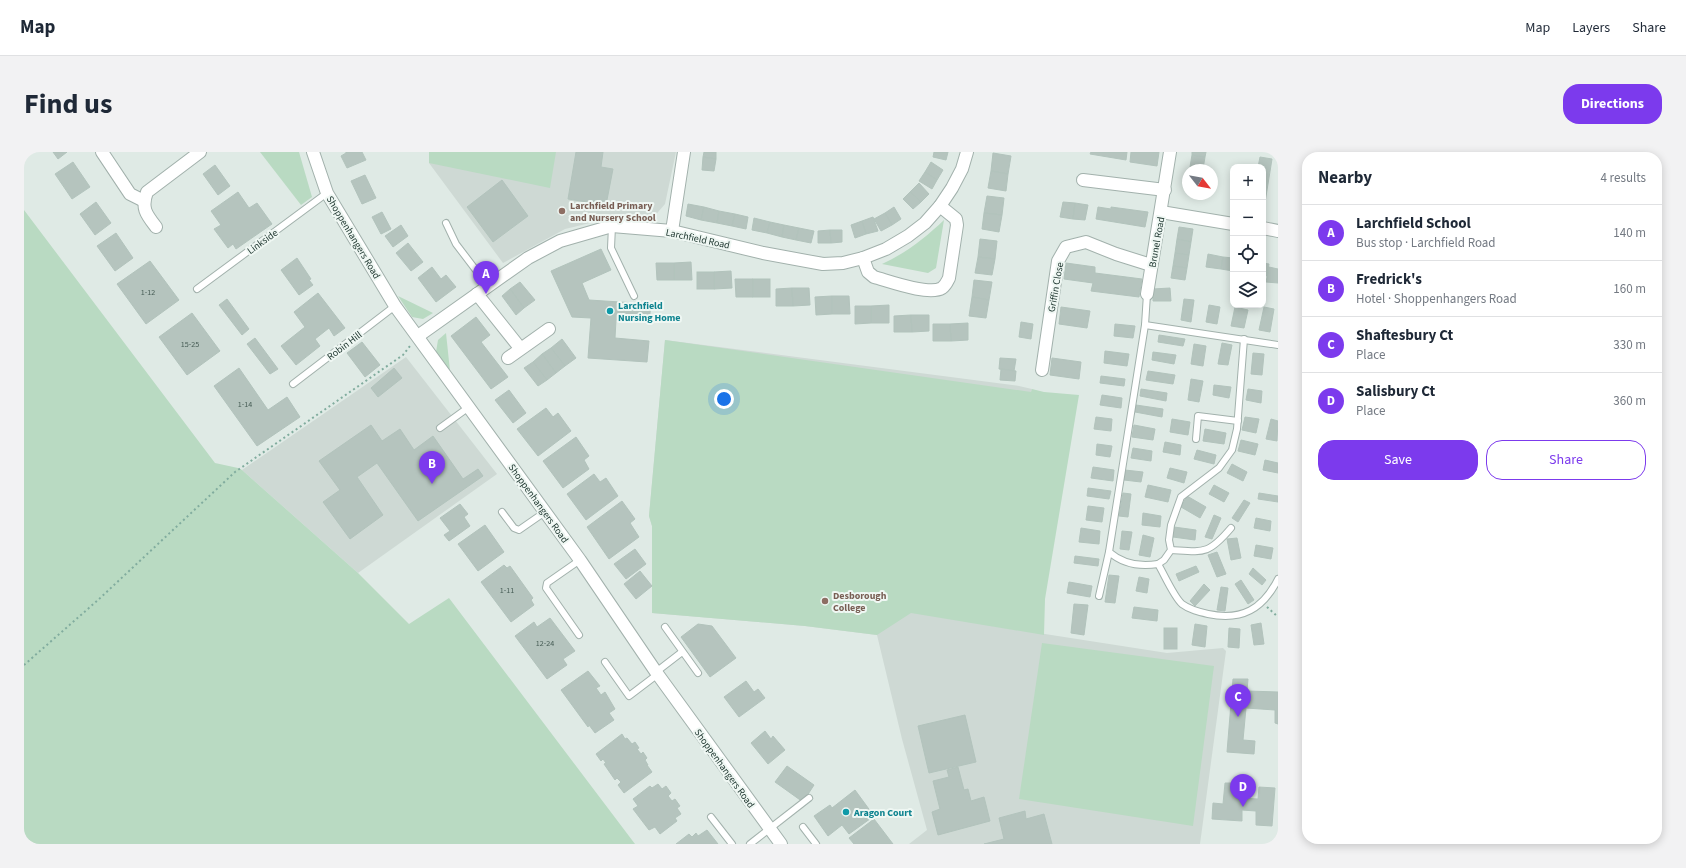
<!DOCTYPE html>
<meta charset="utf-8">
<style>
body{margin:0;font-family:"Source Sans 3",sans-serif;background:#f2f2f3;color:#1f2937}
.controls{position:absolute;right:12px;top:12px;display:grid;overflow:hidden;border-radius:8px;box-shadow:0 2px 10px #0003}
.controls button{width:36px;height:36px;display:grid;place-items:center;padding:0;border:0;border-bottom:1px solid #e0e1e3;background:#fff;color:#1f2937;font:20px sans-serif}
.compass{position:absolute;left:1158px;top:12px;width:36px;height:36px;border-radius:50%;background:#fff;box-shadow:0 2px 10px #0003;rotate:121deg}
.you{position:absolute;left:700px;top:247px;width:14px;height:14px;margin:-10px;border:3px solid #fff;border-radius:50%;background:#1a73e8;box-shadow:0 0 0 6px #1a73e833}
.badge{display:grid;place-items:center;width:26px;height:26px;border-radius:50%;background:#7c3aed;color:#fff;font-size:13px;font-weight:700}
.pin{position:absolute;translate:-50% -33px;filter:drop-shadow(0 1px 2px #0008)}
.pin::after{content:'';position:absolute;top:21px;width:14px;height:12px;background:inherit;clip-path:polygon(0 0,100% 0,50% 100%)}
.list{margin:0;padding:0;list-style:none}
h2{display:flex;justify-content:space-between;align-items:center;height:52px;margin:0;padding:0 16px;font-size:17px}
h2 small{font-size:13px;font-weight:400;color:#747a83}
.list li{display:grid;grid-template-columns:26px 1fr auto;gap:12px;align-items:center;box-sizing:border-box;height:56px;padding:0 16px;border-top:1px solid #e0e1e3}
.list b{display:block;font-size:15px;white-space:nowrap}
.list p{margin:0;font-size:13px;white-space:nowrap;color:#747a83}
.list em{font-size:13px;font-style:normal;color:#747a83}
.actions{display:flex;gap:8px;padding:12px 16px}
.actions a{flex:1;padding:9px 0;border:1px solid #7c3aed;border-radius:16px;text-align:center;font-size:14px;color:#7c3aed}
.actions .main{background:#7c3aed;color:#fff}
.icon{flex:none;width:22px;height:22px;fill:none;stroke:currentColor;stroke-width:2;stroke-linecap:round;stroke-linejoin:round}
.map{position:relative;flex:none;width:1254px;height:692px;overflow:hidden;border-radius:16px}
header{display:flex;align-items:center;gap:24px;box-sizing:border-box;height:56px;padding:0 20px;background:#fff;border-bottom:1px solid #e0e1e3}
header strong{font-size:19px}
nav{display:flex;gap:22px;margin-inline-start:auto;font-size:14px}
.intro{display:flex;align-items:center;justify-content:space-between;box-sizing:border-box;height:96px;padding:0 24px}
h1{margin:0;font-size:28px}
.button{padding:10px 18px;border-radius:16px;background:#7c3aed;color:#fff;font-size:14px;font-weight:700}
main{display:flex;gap:24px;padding:0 24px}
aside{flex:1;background:#fff;border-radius:16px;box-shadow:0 2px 10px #0003}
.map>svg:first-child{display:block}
</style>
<header>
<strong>Map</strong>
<nav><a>Map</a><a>Layers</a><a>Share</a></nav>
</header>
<div class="intro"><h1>Find us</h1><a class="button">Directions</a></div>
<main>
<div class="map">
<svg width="1254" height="692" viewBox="0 0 1254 692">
<rect width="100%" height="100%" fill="#dfeae5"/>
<!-- built -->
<g fill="#ced9d4">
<polygon points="405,0 652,0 641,52 628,67 587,66 541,77 479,111 405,11"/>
<polygon points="641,188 995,234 1008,237 969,474 1143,501 1199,496 1202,499 1176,692 885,692 903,678 878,587 853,483 781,474 628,461 628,374 625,364"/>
<polygon points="382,205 473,322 334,421 218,318"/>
</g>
<!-- green -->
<g fill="#b9dac2">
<polygon points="236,0 275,0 288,45 277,53"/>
<polygon points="405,0 532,0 526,36 405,11"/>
<polygon points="0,58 191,311 214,316 218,318 334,421 385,472 425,446 611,692 0,692"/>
<path d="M 920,68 L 912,116 L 904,121 L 858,112 C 882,101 901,86 920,68 Z"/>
<polygon points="374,144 409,161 399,167 388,165"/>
<polygon points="422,181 426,219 412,200 414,188"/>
<polygon points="641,188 1007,240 1008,237 1020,240 1055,243 1021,447 1020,483 887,461 853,483 781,474 628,461 628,374 625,364"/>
<polygon points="1018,491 1190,514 1169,674 995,647"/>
</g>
<!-- building -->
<g fill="#b5c4be" stroke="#b2c3bc">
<polygon points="29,0 43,0 34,7"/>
<polygon points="322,0 338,0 342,8 323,16 317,4 322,1"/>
<polygon points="552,0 579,0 577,15 589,17 582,53 544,47"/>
<polygon points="680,0 692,0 692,7 679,5"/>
<polygon points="910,0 924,0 922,8 909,5"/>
<polygon points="1067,0 1103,0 1102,8 1066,2"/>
<polygon points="1107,0 1135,0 1133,14 1106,10"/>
<polygon points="1168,0 1182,0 1181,5 1168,3"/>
<polygon points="969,1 987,4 984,22 967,19"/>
<polygon points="1168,3 1181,5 1179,17 1166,15"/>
<polygon points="679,5 692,7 690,19 678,18"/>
<polygon points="1236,5 1248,7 1239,63 1239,15 1234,15"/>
<polygon points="49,10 66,35 48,47 31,22"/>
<polygon points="907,10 919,18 913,28 901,20"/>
<polygon points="191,13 206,34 194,43 179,22"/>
<polygon points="967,19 984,22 982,39 964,36"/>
<polygon points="901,20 913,28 908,37 895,29"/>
<polygon points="341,23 352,46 338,52 327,29"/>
<polygon points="478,28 504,64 469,90 443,55"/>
<polygon points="895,31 905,42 897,50 886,40"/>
<polygon points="214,40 225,56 233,51 248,72 212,97 209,92 204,96 190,77 197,73 187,59"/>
<polygon points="886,40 897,50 889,57 879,47"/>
<polygon points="963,44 980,46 978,63 960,61"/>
<polygon points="72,50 87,71 71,83 56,62"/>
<polygon points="1039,50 1051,51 1049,67 1036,65"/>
<polygon points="1051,51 1064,53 1061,68 1049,67"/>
<polygon points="664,52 680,55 677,68 662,64"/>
<polygon points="680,55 695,59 693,71 677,68"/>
<polygon points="870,55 877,67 868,73 861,61"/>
<polygon points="1074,55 1087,57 1087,55 1124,60 1121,75 1072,67"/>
<polygon points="695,59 711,62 708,74 693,71"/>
<polygon points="358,60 367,77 357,82 348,65"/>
<polygon points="861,61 868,73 857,79 850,67"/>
<polygon points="960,61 978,63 975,80 958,77"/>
<polygon points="711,62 724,65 722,77 708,74"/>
<polygon points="849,65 854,79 842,82 838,69"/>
<polygon points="730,66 746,70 743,81 728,78"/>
<polygon points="838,69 842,82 831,86 827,73"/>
<polygon points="746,70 760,73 758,85 743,81"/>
<polygon points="377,73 384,84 369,95 361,84"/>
<polygon points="760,73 775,76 772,88 758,85"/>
<polygon points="1155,75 1169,77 1167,90 1153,87"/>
<polygon points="775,76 790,79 787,91 772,88"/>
<polygon points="806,78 807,91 794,91 794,79"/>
<polygon points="806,78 818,78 818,90 807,91"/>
<polygon points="92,81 109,106 91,119 73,94"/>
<polygon points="956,87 973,89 971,107 954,105"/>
<polygon points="1153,87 1167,90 1165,103 1151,101"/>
<polygon points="384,91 399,110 387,119 372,101"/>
<polygon points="577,97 587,118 558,131 565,148 627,152 625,170 592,168 591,186 625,189 623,210 564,206 567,166 548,165 527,119"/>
<polygon points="1151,101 1165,103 1163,116 1149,114"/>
<polygon points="1184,102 1199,105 1197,117 1182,115"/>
<polygon points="954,105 971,107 968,123 951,121"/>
<polygon points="1199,105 1209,106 1209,119 1197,117"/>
<polygon points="273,106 287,127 285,128 289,133 275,143 257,118"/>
<polygon points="126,109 155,148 122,172 93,132"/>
<polygon points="667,110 668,128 650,128 650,111"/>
<polygon points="632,111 650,111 650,128 633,128"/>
<polygon points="1042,111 1071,115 1071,121 1118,127 1115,145 1067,139 1069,131 1040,127"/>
<polygon points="1239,111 1245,112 1243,124 1239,123"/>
<polygon points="1149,114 1163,116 1161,128 1147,126"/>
<polygon points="408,115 417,127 422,123 432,135 412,150 394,126"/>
<polygon points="1245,115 1254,117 1254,131 1242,130"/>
<polygon points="707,119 708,136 690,137 690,120"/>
<rect x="673" y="120" width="17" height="17"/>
<polygon points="711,127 729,127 729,145 712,145"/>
<rect x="729" y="127" width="17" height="18"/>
<polygon points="950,128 968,130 965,148 948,145"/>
<polygon points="496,130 511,148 500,156 486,137"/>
<polygon points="768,136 769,154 752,154 752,137"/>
<polygon points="768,136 785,136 786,153 769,154"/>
<polygon points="1146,136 1147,149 1129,149 1129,137"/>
<polygon points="486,137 500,156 492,163 478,144"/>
<polygon points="294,141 321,176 310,184 305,176 291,187 296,194 272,213 257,194 281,175 270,160"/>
<polygon points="808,144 808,162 792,163 791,145"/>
<polygon points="808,144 825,144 826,162 808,162"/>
<polygon points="948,145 965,148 962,166 945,164"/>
<polygon points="203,147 225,177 218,183 195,153"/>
<polygon points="1160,147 1170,148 1167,170 1157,168"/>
<polygon points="865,153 865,171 847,171 847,154"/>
<polygon points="1185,153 1196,155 1193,172 1182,170"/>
<polygon points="831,154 847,154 847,171 831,172"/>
<polygon points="1037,155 1066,159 1063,176 1035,172"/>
<polygon points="1211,155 1224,158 1220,176 1207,174"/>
<polygon points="1240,155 1250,157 1246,180 1235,178"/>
<polygon points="168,161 196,199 163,223 135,185"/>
<polygon points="887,163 888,180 870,180 870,164"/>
<polygon points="887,163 905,163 905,179 888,180"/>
<polygon points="452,165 466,183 457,190 484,225 467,237 427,184"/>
<polygon points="997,170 1009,172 1007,187 995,185"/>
<polygon points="944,171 944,188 927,189 926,172"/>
<polygon points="909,172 926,172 927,189 909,189"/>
<polygon points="1091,172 1111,174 1109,186 1090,184"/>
<polygon points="1135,183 1161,187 1159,194 1134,190"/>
<polygon points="231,186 254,217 246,222 223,192"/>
<polygon points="538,187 552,206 541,214 527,196"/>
<polygon points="338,190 356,213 341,225 323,201"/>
<polygon points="1198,191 1208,193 1204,213 1194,212"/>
<polygon points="1170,192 1182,194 1179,214 1167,212"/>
<polygon points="527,196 541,214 532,221 518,202"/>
<polygon points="1081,199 1105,202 1103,214 1080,211"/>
<polygon points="1129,200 1152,203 1150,212 1128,208"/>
<polygon points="1229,201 1240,202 1238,223 1227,222"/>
<polygon points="518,202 532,221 523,228 509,210"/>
<polygon points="976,206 992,207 990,219 975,217"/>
<polygon points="1028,206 1057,210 1055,227 1026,223"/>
<polygon points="509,210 523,228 514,234 500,216"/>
<polygon points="215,216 244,258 263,245 276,265 233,294 190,234"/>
<polygon points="370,216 378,226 354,245 347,236"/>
<polygon points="977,217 992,219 991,229 976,228"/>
<polygon points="1124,219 1151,223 1149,232 1122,228"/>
<polygon points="1077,224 1101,227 1100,234 1076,231"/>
<polygon points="1167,227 1179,229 1175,250 1164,248"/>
<polygon points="1190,233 1207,235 1205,246 1189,243"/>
<polygon points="1117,237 1143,241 1142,249 1116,244"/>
<polygon points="1224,237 1238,239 1237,251 1222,248"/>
<polygon points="485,238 502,261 489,271 471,248"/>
<polygon points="1078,243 1098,246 1097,256 1076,253"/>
<polygon points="1112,253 1139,257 1138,265 1111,260"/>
<polygon points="522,256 529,265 534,261 547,279 514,304 493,277"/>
<polygon points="1072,265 1088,267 1087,279 1070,277"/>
<polygon points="1221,265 1235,267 1232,281 1218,278"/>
<polygon points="1148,267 1166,270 1164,283 1146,280"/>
<polygon points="1247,267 1254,269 1253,289 1242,287"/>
<polygon points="347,273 358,289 376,277 390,298 409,284 439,327 454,317 459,324 394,369 353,311 333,325 359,363 326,387 299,350 316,338 295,309"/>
<polygon points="1110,273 1131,277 1129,288 1108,285"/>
<polygon points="1181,277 1202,281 1200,292 1179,289"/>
<polygon points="552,285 565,304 560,308 565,317 539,336 519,309"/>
<polygon points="1217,288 1234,292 1231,303 1214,299"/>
<polygon points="1141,290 1157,293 1156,303 1139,300"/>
<polygon points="1073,292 1088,294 1086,305 1072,303"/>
<polygon points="1109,296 1128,299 1127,309 1107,306"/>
<polygon points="1173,298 1192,303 1190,312 1170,307"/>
<polygon points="1241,308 1254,311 1254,321 1239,318"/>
<polygon points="1208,312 1223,320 1219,329 1203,321"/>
<polygon points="1069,315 1090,318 1089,329 1067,326"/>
<polygon points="1146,316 1163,320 1160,331 1143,326"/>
<polygon points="1101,318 1119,320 1117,330 1100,328"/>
<polygon points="570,322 576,330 582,326 594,344 562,368 543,342"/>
<polygon points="1124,333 1147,338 1144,350 1121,345"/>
<polygon points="1190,333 1205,341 1200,350 1185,342"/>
<polygon points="1064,336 1087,339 1085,347 1063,344"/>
<polygon points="1099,341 1107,342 1104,365 1095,364"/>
<polygon points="1235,341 1254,344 1254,350 1234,347"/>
<polygon points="1163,344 1182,355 1176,366 1157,355"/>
<polygon points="1220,348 1226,351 1214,370 1208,366"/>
<polygon points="598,349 611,367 606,371 615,385 585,407 563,375"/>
<polygon points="436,352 444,362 440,365 446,374 425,389 420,383 426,379 416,366"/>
<polygon points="1064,354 1080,356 1078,370 1062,368"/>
<polygon points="1119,361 1137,364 1136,375 1118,373"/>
<polygon points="1190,363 1197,366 1188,387 1181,385"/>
<polygon points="1232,366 1247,369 1246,379 1230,376"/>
<polygon points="461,373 480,400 454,419 434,392"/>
<polygon points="1150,375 1172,378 1171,388 1149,385"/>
<polygon points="1057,376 1076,379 1075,392 1055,390"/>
<polygon points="1098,379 1108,380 1105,398 1096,397"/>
<polygon points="1119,383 1130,386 1126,405 1115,403"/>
<polygon points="1213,386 1217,406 1207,408 1203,387"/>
<polygon points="1232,393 1249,396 1247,407 1230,404"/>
<polygon points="611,397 622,412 602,427 590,412"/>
<polygon points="1193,400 1202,422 1193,425 1184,403"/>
<polygon points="1051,404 1075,407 1074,414 1050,411"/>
<polygon points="480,413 483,416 486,414 509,446 507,448 510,453 487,470 457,430"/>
<polygon points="1172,414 1175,420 1155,429 1152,422"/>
<polygon points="1229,416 1242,428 1238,433 1225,422"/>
<polygon points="616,419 628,434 612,447 600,432"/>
<polygon points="1085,423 1095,424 1091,451 1081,450"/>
<polygon points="1115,425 1125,427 1123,441 1112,439"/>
<polygon points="1217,428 1230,448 1224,452 1211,432"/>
<polygon points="1045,430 1068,434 1066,445 1043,441"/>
<polygon points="1180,432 1186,438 1171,454 1166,449"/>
<polygon points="1197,435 1204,436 1201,459 1193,458"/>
<polygon points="1050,452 1064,453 1060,483 1047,481"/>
<polygon points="1110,455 1134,458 1133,469 1108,466"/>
<polygon points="526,466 551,499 539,507 543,513 523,527 491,484 510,470 513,475"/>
<polygon points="1237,471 1240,492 1230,493 1227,473"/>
<polygon points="674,472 688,474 712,506 686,525 657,485"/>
<polygon points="1171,472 1183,474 1181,495 1168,493"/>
<rect x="1140" y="476" width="13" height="21"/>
<polygon points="1205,476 1216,477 1215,496 1204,495"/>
<polygon points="564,519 576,534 572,536 577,543 581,540 591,557 585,561 590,568 571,581 565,573 564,575 537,538"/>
<polygon points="1209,527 1224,527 1223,539 1254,540 1254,572 1251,571 1251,558 1222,556 1219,588 1231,589 1230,602 1203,600"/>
<polygon points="722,529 730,540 734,537 741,546 715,565 700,545"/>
<polygon points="941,563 952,610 905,621 894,574"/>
<polygon points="741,579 747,587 749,584 761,598 744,612 727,591"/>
<polygon points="598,582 601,587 603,586 608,592 611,590 615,596 613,597 617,602 619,600 623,606 621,608 624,613 623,613 628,620 600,641 594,633 597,630 593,626 591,628 580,612 582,611 579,607 577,609 572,602"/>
<polygon points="763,614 790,633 779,650 751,630"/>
<polygon points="934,615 940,638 944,637 947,649 960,645 966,669 914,683 908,660 916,657 909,629 925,625 923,618"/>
<polygon points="1201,631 1215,631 1214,646 1234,647 1235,635 1251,636 1248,674 1232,673 1232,659 1218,658 1218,669 1188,667 1189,651 1199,652"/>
<polygon points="634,632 638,637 642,634 647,641 644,644 648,649 651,647 656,654 653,656 657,662 651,666 653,669 636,682 631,675 625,678 609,657 614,654 609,647 626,634 628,636"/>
<polygon points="831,638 850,664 825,682 818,673 804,684 790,664 806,653 808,656"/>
<polygon points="1001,659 1002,667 1020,662 1028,692 960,692 980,687 975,666"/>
<polygon points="850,667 869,692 830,692 825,686"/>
<polygon points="683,678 694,692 652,692 665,682 668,685 672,681 674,684"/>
</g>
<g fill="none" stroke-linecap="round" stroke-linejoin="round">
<!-- service casing -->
<g stroke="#a2b1ac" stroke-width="8">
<g id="service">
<polyline points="422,71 432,92 464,134"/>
<polyline points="588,74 587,96 610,144"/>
<polyline points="173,137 303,41"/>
<path d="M 1123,142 L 1121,173 L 1085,400 C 1099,412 1116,415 1134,412 C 1140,422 1150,445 1158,452 C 1166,458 1175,460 1184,462 C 1218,469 1239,457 1254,427"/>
<polyline points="1121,173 1254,193"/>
<polyline points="269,232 371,154"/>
<polyline points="416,276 445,255"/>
<polyline points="1172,287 1174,264 1214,269"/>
<polyline points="478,360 490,376 495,378 521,360"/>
<path d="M 1147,398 C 1180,400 1184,403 1207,376"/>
<polyline points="1134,412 1140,408 1147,398 1145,388 1147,373 1157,345 1195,316 1208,298 1213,277 1220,187"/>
<polyline points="1075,444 1085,400"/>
<polyline points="641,475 674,521"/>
<polyline points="555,483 522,436 523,431 556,408"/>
<polyline points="581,510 605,544 634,522"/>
<polyline points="632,520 658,500"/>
<polyline points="687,665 708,692"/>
<polyline points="779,675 792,692"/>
<polyline points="726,692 785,646"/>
</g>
</g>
<!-- minor casing -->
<g stroke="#a2b1ac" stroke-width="14">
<g id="minor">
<polyline points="78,0 106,42 120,49"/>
<polyline points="1059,28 1141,38"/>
<polyline points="1137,60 1209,72"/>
<path d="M 132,75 C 122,62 117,56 123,40 L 176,0"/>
<polyline points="1239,76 1254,79"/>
<polyline points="648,79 660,0"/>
<path d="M 839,106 L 844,120 L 850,125 C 865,129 905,144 918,136 C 922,133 923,130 925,126 L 933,73 L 932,67 L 916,54"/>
<polyline points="453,142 496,196"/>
<polyline points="1123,142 1146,0"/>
<polyline points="394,184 504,106 536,89 588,74 648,79 739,101 799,112 819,111 839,106 862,97 884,84 901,71 916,54 928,36 938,17 943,0"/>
<polyline points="484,206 525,177"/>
<polyline points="1018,218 1034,109 1042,95 1062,90 1092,102 1127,113"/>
</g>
</g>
<!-- tertiary casing -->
<g stroke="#a2b1ac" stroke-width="14">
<polyline id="tertiary" points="289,0 303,41 371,154 556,408 632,520 757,692"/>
</g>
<!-- path -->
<g stroke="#81ac9e" stroke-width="2" stroke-dasharray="2 3" stroke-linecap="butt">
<polyline points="1243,455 1254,465"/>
<polyline points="0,513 74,448 211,320 379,203 386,194"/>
</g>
<!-- service -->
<use href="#service" stroke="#fff" stroke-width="6"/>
<!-- minor -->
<use href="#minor" stroke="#fff" stroke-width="12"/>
<!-- tertiary -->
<use href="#tertiary" stroke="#fff" stroke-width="12"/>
</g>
<!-- markers -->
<g fill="#8d6e63" stroke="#eff7f3" stroke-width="1.5">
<circle cx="538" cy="59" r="4"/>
<circle cx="801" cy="449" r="4"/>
</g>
<g fill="#0f9aa8" stroke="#eff7f3" stroke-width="1.5">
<circle cx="586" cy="159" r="4"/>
<circle cx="822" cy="660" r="4"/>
</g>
<g text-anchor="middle" stroke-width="4" stroke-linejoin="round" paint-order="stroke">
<!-- number labels -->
<g font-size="8" fill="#465c55">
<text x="124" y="143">1-12</text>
<text x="166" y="195">15-25</text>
<text x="221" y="255">1-14</text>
<text x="483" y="441">1-11</text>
<text x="521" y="494">12-24</text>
</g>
<!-- education labels -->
<g font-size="10" font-weight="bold" fill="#785e54" stroke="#eff7f3" text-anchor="start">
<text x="546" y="57">Larchfield Primary<tspan x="546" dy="12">and Nursery School</tspan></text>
<text x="809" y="447">Desborough<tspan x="809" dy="12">College</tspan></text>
</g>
<!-- street labels -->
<g font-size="10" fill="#213932" stroke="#eff7f3">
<text transform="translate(330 85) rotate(59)" y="4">Shoppenhangers Road</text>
<text transform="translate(674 86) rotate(12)" y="4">Larchfield Road</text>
<text transform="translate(238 89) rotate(-36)" y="4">Linkside</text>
<text transform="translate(1132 90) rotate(-80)" y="4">Brunel Road</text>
<text transform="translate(1031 135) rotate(-80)" y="4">Griffin Close</text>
<text transform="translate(320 193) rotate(-37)" y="4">Robin Hill</text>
<text transform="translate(515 351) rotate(54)" y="4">Shoppenhangers Road</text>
<text transform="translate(701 616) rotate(54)" y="4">Shoppenhangers Road</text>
</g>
<!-- culture labels -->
<g font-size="10" font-weight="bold" fill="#0d838f" stroke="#eff7f3" text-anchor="start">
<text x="594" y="157">Larchfield<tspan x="594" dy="12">Nursing Home</tspan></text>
<text x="830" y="664">Aragon Court</text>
</g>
</g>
</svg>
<div class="controls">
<button>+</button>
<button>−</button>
<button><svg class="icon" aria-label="locate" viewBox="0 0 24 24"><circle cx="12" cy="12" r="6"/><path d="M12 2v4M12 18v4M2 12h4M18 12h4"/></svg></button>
<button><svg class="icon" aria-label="layers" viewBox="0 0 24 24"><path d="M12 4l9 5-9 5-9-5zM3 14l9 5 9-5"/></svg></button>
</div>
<svg class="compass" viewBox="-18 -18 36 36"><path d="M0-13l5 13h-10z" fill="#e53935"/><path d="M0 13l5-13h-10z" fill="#747a83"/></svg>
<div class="you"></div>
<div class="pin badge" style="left:462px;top:142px">A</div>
<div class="pin badge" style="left:408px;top:332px">B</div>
<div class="pin badge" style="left:1214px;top:565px">C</div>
<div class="pin badge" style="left:1219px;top:655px">D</div>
</div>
<aside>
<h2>Nearby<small>4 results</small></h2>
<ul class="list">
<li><span class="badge">A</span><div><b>Larchfield School</b><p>Bus stop · Larchfield Road</p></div><em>140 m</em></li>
<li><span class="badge">B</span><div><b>Fredrick's</b><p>Hotel · Shoppenhangers Road</p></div><em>160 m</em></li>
<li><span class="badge">C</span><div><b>Shaftesbury Ct</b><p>Place</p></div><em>330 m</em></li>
<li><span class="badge">D</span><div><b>Salisbury Ct</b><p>Place</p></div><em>360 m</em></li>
</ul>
<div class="actions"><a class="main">Save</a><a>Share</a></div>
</aside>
</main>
